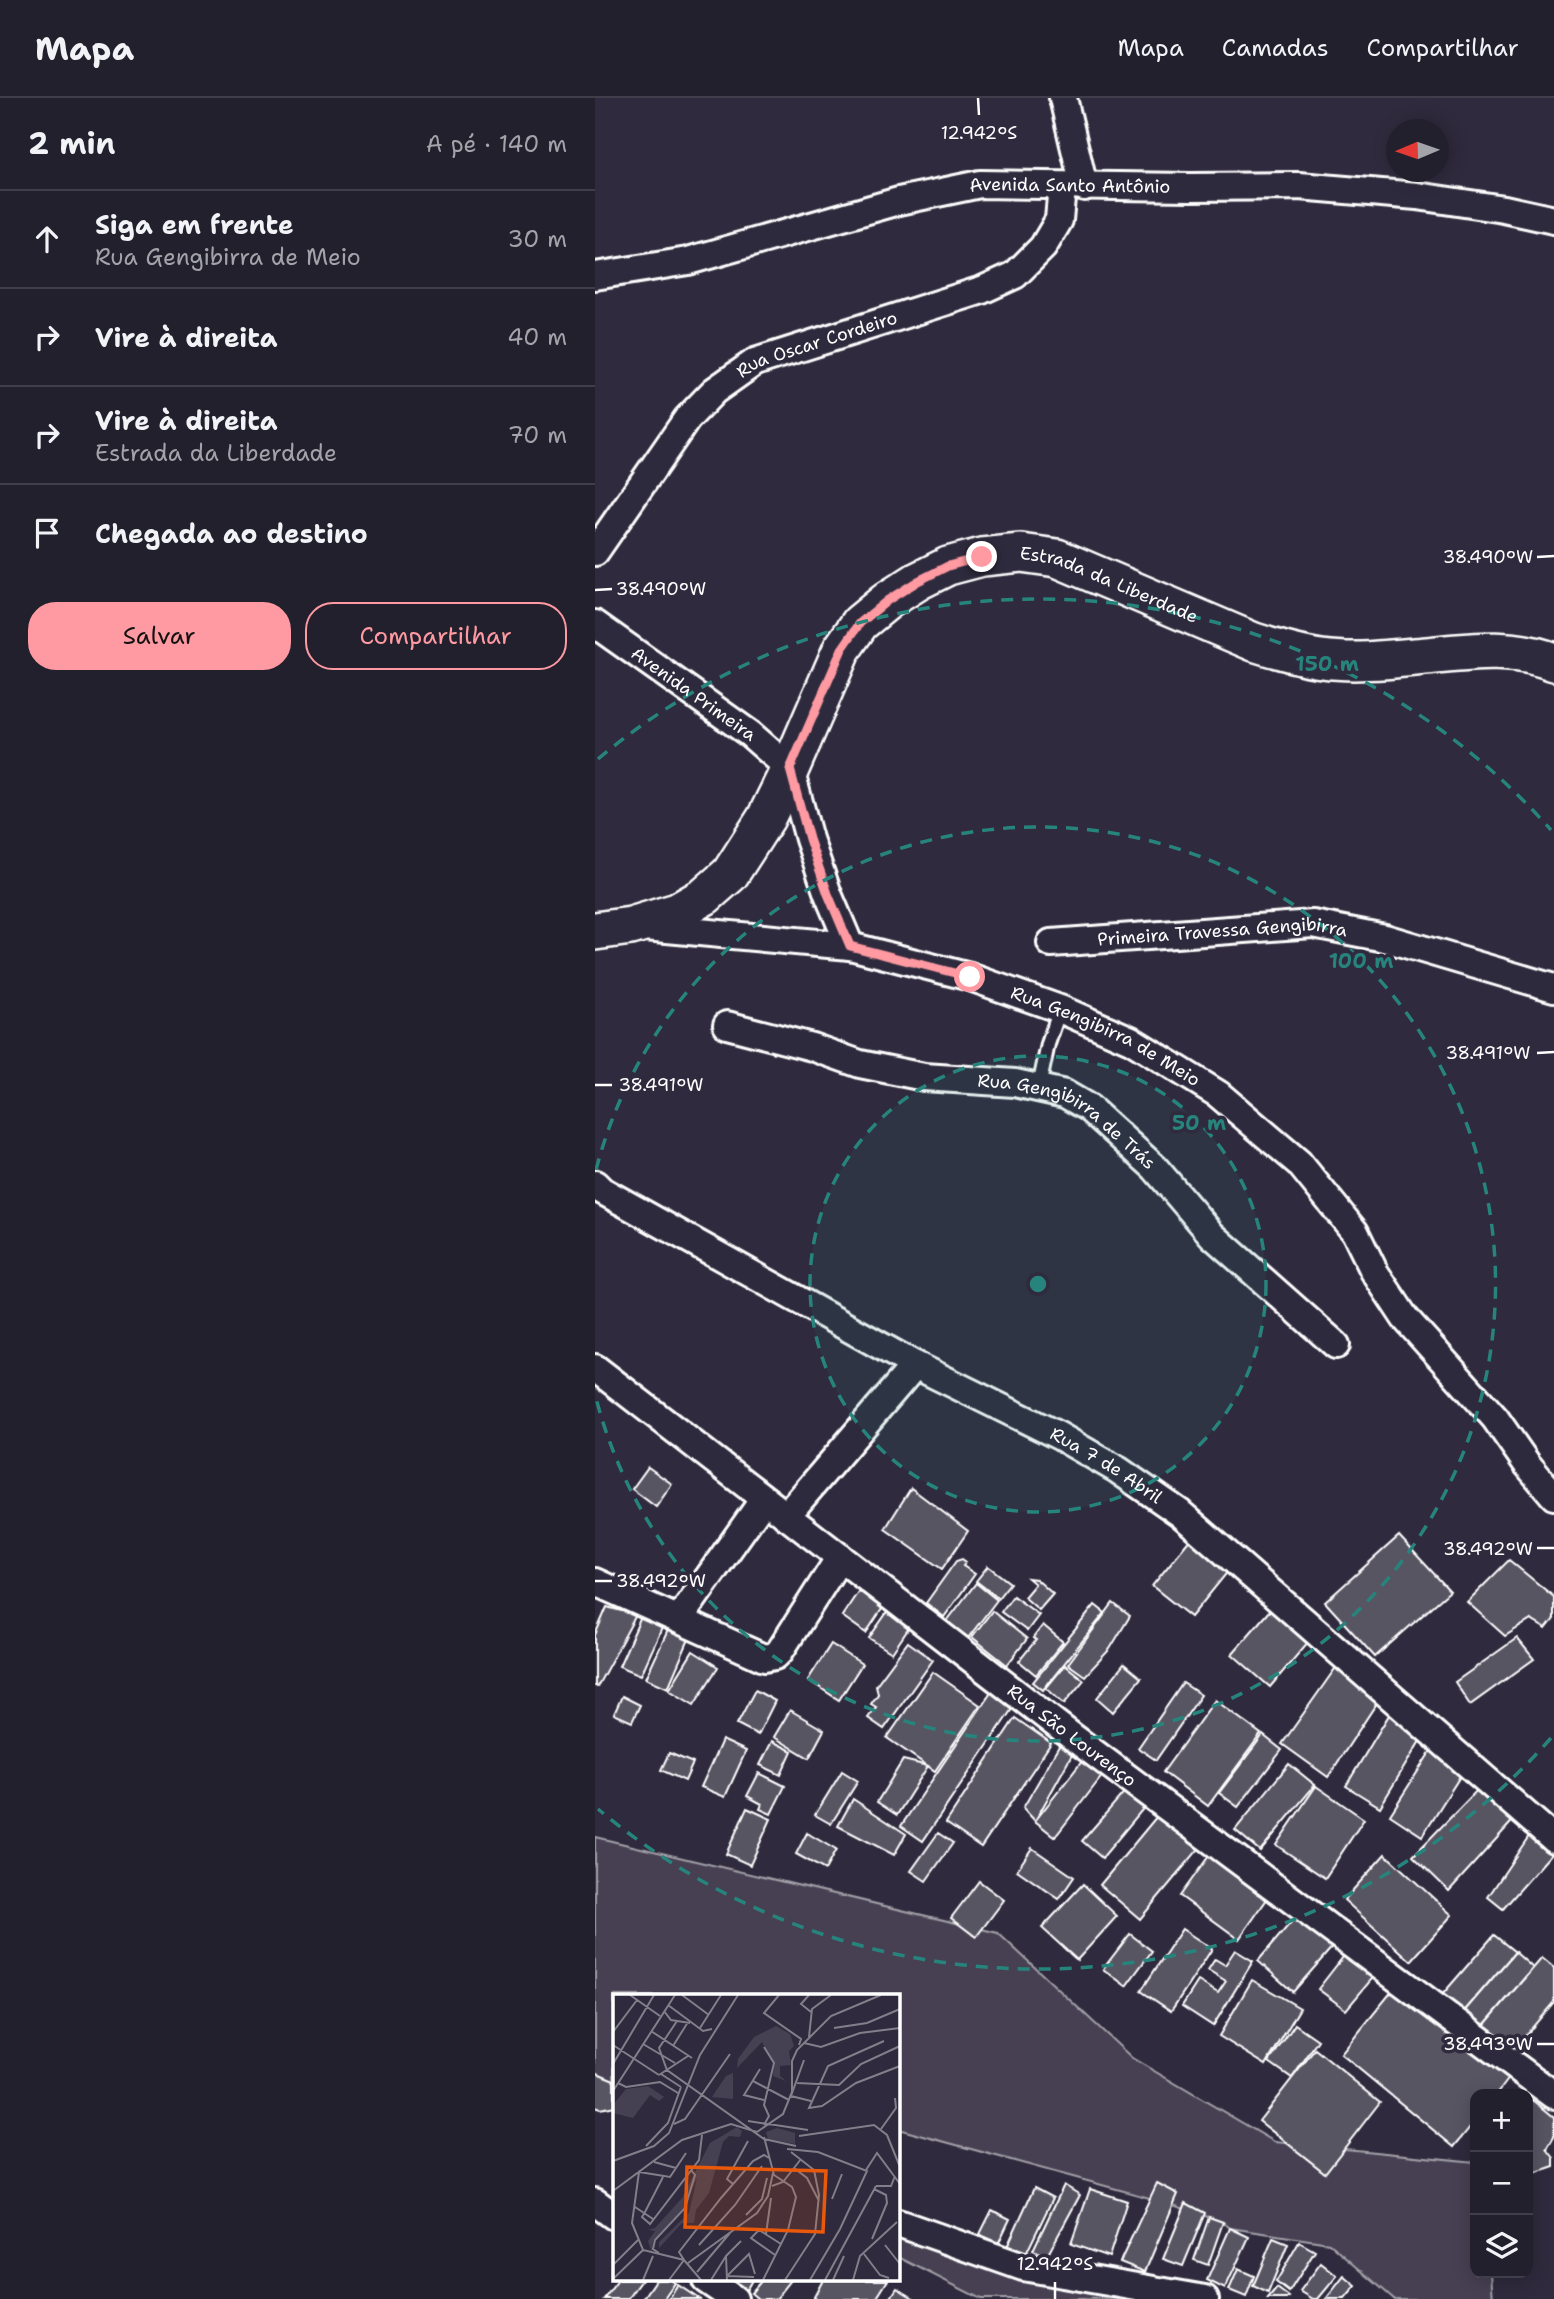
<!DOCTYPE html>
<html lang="pt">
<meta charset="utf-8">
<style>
body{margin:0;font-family:"Shantell Sans",sans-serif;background:#2f2d3a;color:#f1f3f6}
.controls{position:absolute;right:21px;bottom:21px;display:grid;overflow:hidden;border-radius:14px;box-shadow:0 4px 18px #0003}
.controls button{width:63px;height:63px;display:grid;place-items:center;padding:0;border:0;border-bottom:2px solid #403e4a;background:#23202e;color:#f1f3f6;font:35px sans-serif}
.compass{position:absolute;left:791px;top:21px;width:63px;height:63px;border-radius:50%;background:#23202e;box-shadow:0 4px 18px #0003;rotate:268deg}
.stop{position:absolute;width:21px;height:21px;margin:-16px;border:5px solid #ff9aa2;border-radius:50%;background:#fff}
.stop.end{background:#ff9aa2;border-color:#fff;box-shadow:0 2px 7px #0008}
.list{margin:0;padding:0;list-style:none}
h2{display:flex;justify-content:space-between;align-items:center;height:91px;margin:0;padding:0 28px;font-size:30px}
h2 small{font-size:23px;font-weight:400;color:#a3a3aa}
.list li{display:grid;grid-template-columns:46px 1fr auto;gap:21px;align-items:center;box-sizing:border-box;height:98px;padding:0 28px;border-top:2px solid #403e4a}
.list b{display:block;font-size:26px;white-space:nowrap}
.list p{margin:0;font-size:23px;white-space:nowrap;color:#a3a3aa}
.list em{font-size:23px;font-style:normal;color:#a3a3aa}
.actions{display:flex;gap:14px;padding:21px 28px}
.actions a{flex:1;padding:16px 0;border:2px solid #ff9aa2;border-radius:28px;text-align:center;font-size:24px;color:#ff9aa2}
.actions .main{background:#ff9aa2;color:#111}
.icon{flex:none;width:38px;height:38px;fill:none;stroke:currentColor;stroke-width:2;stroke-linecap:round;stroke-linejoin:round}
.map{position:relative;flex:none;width:959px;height:2201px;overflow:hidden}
header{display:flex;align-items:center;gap:42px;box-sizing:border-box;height:98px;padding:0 35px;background:#23202e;border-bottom:2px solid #403e4a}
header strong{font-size:33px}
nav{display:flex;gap:38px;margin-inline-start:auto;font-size:24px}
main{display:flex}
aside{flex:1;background:#23202e}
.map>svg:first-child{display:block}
</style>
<header>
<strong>Mapa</strong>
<nav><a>Mapa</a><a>Camadas</a><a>Compartilhar</a></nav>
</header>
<main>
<aside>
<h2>2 min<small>A pé · 140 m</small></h2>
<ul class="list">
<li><svg class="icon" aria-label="ahead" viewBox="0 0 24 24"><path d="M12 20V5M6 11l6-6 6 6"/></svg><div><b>Siga em frente</b><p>Rua Gengibirra de Meio</p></div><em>30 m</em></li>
<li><svg class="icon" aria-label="right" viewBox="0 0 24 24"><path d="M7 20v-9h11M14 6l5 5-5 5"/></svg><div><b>Vire à direita</b></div><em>40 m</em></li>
<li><svg class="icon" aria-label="right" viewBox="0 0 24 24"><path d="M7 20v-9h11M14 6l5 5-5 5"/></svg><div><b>Vire à direita</b><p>Estrada da Liberdade</p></div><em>70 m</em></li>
<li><svg class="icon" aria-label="arrive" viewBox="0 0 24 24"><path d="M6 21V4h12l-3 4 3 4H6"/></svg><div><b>Chegada ao destino</b></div></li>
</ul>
<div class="actions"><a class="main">Salvar</a><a>Compartilhar</a></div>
</aside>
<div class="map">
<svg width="959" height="2201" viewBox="0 0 959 2201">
<rect width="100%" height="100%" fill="#2f2a3d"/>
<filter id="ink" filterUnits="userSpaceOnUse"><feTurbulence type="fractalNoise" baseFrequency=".0143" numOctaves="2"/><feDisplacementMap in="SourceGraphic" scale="14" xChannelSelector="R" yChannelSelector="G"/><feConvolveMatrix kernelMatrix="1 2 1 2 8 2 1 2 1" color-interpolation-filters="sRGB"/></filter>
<g filter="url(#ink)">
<!-- green -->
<g fill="#464152" stroke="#a2a0a8" stroke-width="2">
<polygon points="0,1739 403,1835 537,1960 680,2044 880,2064 880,2175 896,2175 898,2201 799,2201 734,2145 635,2130 628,2124 569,2104 303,2031 303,1898 19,1898 19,1998 0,1986"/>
<polygon points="303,2122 552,2201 386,2201 303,2159"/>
</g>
<!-- building -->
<g fill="#595564" stroke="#fff" stroke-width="2">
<polygon points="53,1369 77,1386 61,1409 37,1391"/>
<polygon points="316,1390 373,1433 347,1471 290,1431"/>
<polygon points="600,1435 639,1466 596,1519 557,1488"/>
<polygon points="804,1438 855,1493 780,1559 730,1504"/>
<polygon points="367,1461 371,1464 368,1468 380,1476 349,1519 331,1505 361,1463"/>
<polygon points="914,1462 959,1499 959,1521 951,1531 936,1522 910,1538 872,1504"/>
<polygon points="393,1468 415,1485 403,1500 381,1483"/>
<polygon points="433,1480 441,1481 458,1496 444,1512 429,1499 440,1486"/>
<polygon points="381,1485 402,1502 373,1540 352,1523"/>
<polygon points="267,1488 291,1505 271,1535 247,1518"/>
<polygon points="418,1498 444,1517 432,1533 406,1514"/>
<polygon points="518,1505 535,1518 515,1551 490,1578 473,1566"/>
<polygon points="681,1505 720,1536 675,1589 637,1556"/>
<polygon points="298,1506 320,1521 297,1555 274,1540"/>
<polygon points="500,1507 510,1515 448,1592 438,1584"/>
<polygon points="12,1509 41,1517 2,1589 0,1588 0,1537"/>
<polygon points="397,1513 432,1541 412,1567 377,1539"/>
<polygon points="46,1519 67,1530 46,1577 24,1568"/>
<polygon points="448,1527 468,1544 441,1577 424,1563 441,1542 438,1540"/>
<polygon points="73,1532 94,1541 73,1590 51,1580"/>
<polygon points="922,1540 939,1561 875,1607 860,1584"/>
<polygon points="313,1544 338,1562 289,1631 273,1620 281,1609 276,1606 283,1596 281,1587"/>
<polygon points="236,1546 267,1566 244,1602 213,1582"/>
<polygon points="98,1553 123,1569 99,1607 74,1592"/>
<polygon points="749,1558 787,1597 733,1679 687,1646"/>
<polygon points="529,1566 546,1580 518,1614 502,1600"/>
<polygon points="470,1567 489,1582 469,1606 451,1590"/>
<polygon points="338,1574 385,1607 340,1673 292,1640"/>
<polygon points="588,1585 606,1597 561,1662 543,1650"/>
<polygon points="160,1592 180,1603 163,1637 142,1626"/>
<polygon points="397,1593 419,1608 328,1743 306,1728"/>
<polygon points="27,1598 45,1607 37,1624 19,1616"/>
<polygon points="620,1602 666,1636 613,1708 568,1674"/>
<polygon points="195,1612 229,1632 214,1660 179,1639"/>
<polygon points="794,1617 828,1638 785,1709 751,1688"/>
<polygon points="420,1620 456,1645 386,1749 351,1725"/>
<polygon points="668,1637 687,1652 643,1709 624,1695"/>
<polygon points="127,1642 151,1653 130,1699 106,1689"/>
<polygon points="177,1643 197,1653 186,1677 165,1667"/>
<polygon points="464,1648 478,1655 440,1723 428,1710"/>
<polygon points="839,1648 871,1669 827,1738 795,1717"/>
<polygon points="74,1655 98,1665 90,1683 66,1672"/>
<polygon points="492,1657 511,1673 460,1739 440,1723"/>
<polygon points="308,1662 333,1668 302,1717 282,1704"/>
<polygon points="694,1666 720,1687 665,1753 640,1732"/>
<polygon points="247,1673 263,1683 236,1726 220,1717"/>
<polygon points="164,1675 190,1688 176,1716 165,1711 167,1706 152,1698"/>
<polygon points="537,1685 557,1700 507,1760 487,1743"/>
<polygon points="887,1687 923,1717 854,1793 818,1758"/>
<polygon points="721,1688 769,1721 730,1780 681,1747"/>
<polygon points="258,1701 311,1736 299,1757 243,1728"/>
<polygon points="152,1710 176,1721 155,1767 131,1756"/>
<polygon points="567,1712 608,1746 545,1821 505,1787"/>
<polygon points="212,1735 241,1752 230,1772 201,1756"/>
<polygon points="343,1735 358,1745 331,1783 316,1773"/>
<polygon points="936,1735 957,1755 908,1811 893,1799"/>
<polygon points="437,1750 479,1779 464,1801 422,1772"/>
<polygon points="619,1751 677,1794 644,1841 585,1798"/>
<polygon points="790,1756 857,1817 816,1863 749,1802"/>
<polygon points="384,1783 409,1802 381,1839 356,1820"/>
<polygon points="488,1786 522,1818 482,1862 447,1830"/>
<polygon points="703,1816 739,1847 698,1894 663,1863"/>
<polygon points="587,1831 617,1851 576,1913 546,1893"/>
<polygon points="535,1836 557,1853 531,1888 508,1871"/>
<polygon points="899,1837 920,1854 867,1916 846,1898"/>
<polygon points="755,1850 786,1870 751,1912 723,1891"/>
<polygon points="640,1852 658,1863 618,1928 587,1908 603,1883 623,1895 631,1883 613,1872 620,1861 630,1867"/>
<polygon points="920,1854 938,1870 885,1932 867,1916"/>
<polygon points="947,1860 959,1870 959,1904 914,1957 885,1932"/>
<polygon points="657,1882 705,1910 671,1967 624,1938"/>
<polygon points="802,1887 915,1979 902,1996 880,1996 880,2023 859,2049 746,1956"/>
<polygon points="700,1926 723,1942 697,1980 674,1964"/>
<polygon points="720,1951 785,2004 730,2075 664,2023"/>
<polygon points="0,1974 19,1982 19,2008 5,2011 0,2009"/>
<polygon points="938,2002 959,2019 959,2039 952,2051 959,2060 959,2069 933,2078 933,2009"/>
<polygon points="562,2085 583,2096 550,2174 525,2164"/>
<polygon points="469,2087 485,2097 452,2158 438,2152"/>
<polygon points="439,2090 458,2100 430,2158 411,2151"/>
<polygon points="495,2091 532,2103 514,2159 476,2146"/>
<polygon points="591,2105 610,2115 588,2168 568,2161"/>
<polygon points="397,2112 415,2121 403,2146 385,2136"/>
<polygon points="614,2119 628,2124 613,2167 599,2162"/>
<polygon points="635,2130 654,2139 630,2191 612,2182"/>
<polygon points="678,2140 693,2146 673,2195 658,2188"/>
<polygon points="704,2144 720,2153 694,2194 681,2184"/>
<polygon points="726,2165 742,2178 723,2201 718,2201 705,2193"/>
<polygon points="643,2171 659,2178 651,2199 634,2192"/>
<polygon points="749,2178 761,2188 750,2201 731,2201"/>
<polygon points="23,2182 47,2182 33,2201 9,2201"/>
<polygon points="61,2182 76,2182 80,2185 69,2201 48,2201"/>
<polygon points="131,2182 157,2182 149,2196"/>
<polygon points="167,2182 196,2182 181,2201 163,2201 156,2195"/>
<polygon points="228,2182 293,2182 281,2201 218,2201"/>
<polygon points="83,2187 104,2201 74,2201"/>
<polygon points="302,2190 320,2201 295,2201"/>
<polygon points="682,2190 694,2199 692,2201 673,2201"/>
</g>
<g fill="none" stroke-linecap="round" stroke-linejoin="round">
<!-- lane casing -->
<g stroke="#fff" stroke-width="18">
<polyline id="lane" points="444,989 453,946 465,911"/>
</g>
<!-- street casing -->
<g stroke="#fff" stroke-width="32">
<g id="street">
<polyline points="468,0 489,89"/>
<path id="s1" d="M 0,178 L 93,163 L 304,103 L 385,86 L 596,89 L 704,88 L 822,98 L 909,111 L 959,122"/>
<path id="s2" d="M 0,454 L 92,321 L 119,293 L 160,264 L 387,192 L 420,177 L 448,149 L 464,122 L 467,88"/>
<path id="s3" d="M 0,526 L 155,636 L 195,671 L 214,741 L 233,796 L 255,848"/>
<path id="s4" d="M 50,829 L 255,848 L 375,879 L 465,911 L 536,942 L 623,996 L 704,1065 L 760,1134 L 779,1173 L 810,1220 L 900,1320 L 932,1366 L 959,1398"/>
<path id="s5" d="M 456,845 L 718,826 L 790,840 L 959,890"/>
<path id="s6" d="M 132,927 L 217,949 L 265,966 L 329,979 L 420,985 L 470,996 L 494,1010 L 560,1070 L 617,1137 L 741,1247"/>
<path id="s7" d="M 0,1086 L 6,1092 L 320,1267 L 464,1338 L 523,1372 L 585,1415 L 959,1741"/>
<path id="s8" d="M 0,1270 L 479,1640 L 959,1997"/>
<polyline points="191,1418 320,1267"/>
<polyline points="0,1484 169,1560 180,1558 185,1553 245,1459"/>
<polyline points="84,1521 169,1401"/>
<polyline points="0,2104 19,2118"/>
<polyline points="303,2125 428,2169 610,2201"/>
<polyline points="111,2182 139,2201"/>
</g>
</g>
<!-- secondary casing -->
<g stroke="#fff" stroke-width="42">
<g id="secondary">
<path id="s9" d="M 0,833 L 36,828 L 82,814 L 110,798 L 135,776 L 171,720 L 195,671 L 247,551 L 265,525 L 293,502 L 323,483 L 353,468 L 387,459 L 426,455 L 462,460 L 659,544 C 681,551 704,558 727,561 C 757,565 790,562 820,559 C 867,555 913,546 959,564"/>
</g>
</g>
<!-- lane -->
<use href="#lane" stroke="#2f2a3d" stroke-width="12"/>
<!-- street -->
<use href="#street" stroke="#2f2a3d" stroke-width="26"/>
<!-- secondary -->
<use href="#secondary" stroke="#2f2a3d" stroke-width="37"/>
</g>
</g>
<g fill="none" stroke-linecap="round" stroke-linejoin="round" filter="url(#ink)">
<!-- route -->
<polyline stroke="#ff9aa2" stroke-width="9" points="375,879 255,848 233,796 214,741 195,671 247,551 265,525 293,502 323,483 353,468 387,459"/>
</g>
<!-- ticks -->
<path fill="none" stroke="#fff" stroke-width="2.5" d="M 383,0 L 384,17M 942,459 L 959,458M 0,492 L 17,491M 942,955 L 959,954M 0,987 L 17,987M 942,1450 L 959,1450M 0,1483 L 17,1483M 942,1946 L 959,1946M 460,2184 L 460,2201"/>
<!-- distance rings -->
<circle cx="443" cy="1186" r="228" fill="#27847c" fill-opacity=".12"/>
<g fill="none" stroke="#27847c" stroke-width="3.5" stroke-dasharray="12 9">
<circle cx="443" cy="1186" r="228"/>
<path d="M1 1072A457 457 0 1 1 1 1300"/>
<path d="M956 1640A685 685 0 0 1 3 1711M3 661A685 685 0 0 1 956 732"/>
</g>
<g text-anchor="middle" stroke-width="7" stroke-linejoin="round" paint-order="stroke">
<!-- street labels -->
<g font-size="18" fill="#fff" stroke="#2f2a3d">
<text dy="6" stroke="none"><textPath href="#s1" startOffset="486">Avenida Santo Antônio</textPath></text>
<text dy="6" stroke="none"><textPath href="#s2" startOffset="315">Rua Oscar Cordeiro</textPath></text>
<text dy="6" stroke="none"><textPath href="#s9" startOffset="707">Estrada da Liberdade</textPath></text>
<text dy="6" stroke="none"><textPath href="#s3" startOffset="121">Avenida Primeira</textPath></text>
<text dy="6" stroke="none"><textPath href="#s5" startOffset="172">Primeira Travessa Gengibirra</textPath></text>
<text dy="6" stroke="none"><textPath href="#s4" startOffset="478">Rua Gengibirra de Meio</textPath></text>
<text dy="6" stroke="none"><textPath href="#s6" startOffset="359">Rua Gengibirra de Trás</textPath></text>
<text dy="6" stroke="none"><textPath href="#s7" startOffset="584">Rua 7 de Abril</textPath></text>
<text dy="6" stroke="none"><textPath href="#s8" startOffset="602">Rua São Lourenço</textPath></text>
</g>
</g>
<!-- overview -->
<g transform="translate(18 1896)">
<rect width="287" height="287" fill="#2f2a3d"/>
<path d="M 163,32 L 177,40 L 181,52 L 176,57 L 178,71 L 167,72 L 167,82 L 173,87 L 160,82 L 161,71 L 149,48 L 124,74 L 125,65 L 141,43 ZM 120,79 L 120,105 L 99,103 L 113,82 ZM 35,92 L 51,103 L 46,107 L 37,101 L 20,124 L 0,119 L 0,111 L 13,95 ZM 124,133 L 129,137 L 127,143 L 116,142 L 110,148 L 96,199 L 83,216 L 81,229 L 69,229 L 46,254 L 46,248 L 76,219 L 84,184 L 71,214 L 40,247 L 39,259 L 35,247 L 42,237 L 35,236 L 42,234 L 69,204 L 97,149 ZM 164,134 L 182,139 L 182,150 L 155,145 L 153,138 Z" fill="#464152"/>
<path fill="none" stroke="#827f8b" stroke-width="2" d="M 17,1 L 47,22M 69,1 L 96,21M 166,1 L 151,19 L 188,45 L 186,51M 196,1 L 188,10 L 198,18M 55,11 L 90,37 L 99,35M 51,17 L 58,26 L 77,29M 64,27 L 46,54 L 54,76 L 151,145 L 183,152M 87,34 L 108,1M 221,34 L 254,29 L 287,15M 38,37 L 79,64M 0,38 L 24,6M 196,43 L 199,15 L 218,1M 271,47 L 215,72 L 196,114 L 209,112 L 243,89 L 287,72M 191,49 L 208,53 L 247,39 L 287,34M 30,50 L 62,69M 0,51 L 46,81M 60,52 L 75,28M 151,53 L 161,69 L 151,111 L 156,122 L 151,131M 191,66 L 178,102 L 198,107M 0,70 L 41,1M 147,75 L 131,101 L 151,106M 48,80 L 68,93M 46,81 L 75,62M 140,87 L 176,106M 5,89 L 13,93 L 47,88 L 65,99M 184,89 L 226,91 L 248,70 L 287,52M 0,97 L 62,1M 135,127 L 195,136M 61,130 L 72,125 L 117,60M 268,135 L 283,114 L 282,104M 144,138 L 170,120 L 179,98 L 179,67 L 184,56 L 218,22 L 268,1M 186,142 L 261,131 L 274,141 L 287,173M 33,152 L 55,129 L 68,93M 174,155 L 205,158 L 254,177 L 227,235 L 197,286M 178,158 L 201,176M 73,159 L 57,183 L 26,178 L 19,229 L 30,256 L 71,266 L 88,286M 0,167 L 41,152 L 56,139 L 87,61 L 125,1M 41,168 L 63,174M 181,174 L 194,184 L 206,207M 253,176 L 264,159 L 287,190M 120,190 L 114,185 L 135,147M 159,192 L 170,188 L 188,165M 263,192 L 278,192 L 282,182M 0,197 L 69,146 L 118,130 L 144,138M 219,205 L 229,180M 22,213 L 40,225M 32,218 L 29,223 L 37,230 L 86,166 L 89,141M 32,218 L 50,183M 133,221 L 149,205 L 154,184M 153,240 L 158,204M 259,245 L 274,209 L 273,201 L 261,195M 86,251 L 122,211 L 149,172M 272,251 L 287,270M 46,259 L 40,255 L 42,246 L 72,214 L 82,181 L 78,176M 251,260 L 267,281 L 276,284M 162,261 L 138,244 L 146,236 L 168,250M 75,269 L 144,219 L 155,202 L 160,179M 0,271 L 25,246M 84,278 L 117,239M 114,282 L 136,260 L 142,280M 114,282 L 141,283M 0,285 L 30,256M 30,286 L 40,262M 56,286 L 71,266 L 66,258 L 108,204 L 140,167 L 151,161 L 156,164M 98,286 L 113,262M 114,286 L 113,262 L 128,247M 150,286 L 175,236 L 183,203 L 179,193 L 161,181 L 151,143M 172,286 L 202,240 L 206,201 L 201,176M 212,286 L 263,192M 220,286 L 231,262M 240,286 L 247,262 L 284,228"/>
<path fill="#e8590c" fill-opacity="0.15" stroke="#e8590c" stroke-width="3.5" d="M 74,173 L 213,177 L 210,238 L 72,233 Z"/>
<rect width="287" height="287" fill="none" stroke="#fff" stroke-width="3.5"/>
</g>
<g font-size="18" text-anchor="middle" fill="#fff" stroke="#2f2a3d" stroke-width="7" stroke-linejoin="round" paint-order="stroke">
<text x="384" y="41">12.942°S</text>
<text x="893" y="465">38.490°W</text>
<text x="66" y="497">38.490°W</text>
<text x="893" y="961">38.491°W</text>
<text x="66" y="993">38.491°W</text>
<text x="893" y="1457">38.492°W</text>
<text x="66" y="1489">38.492°W</text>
<text x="893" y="1952">38.493°W</text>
<text x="460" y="2172">12.942°S</text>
</g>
<circle cx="443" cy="1186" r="10" fill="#27847c" stroke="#2f2a3d" stroke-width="3.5"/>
<g font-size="21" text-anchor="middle" font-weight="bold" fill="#27847c" stroke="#2f2a3d" stroke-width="7" stroke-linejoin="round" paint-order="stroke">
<text x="732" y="573">150 m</text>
<text x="766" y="870">100 m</text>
<text x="604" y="1032">50 m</text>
</g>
</svg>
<div class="controls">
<button>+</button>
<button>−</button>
<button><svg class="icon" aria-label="layers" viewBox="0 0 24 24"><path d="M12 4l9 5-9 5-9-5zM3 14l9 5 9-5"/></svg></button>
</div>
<svg class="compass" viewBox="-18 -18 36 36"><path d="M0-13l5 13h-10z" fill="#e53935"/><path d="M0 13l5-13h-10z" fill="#a3a3aa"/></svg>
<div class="stop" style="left:375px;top:879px"></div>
<div class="stop end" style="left:387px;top:459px"></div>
</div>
</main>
